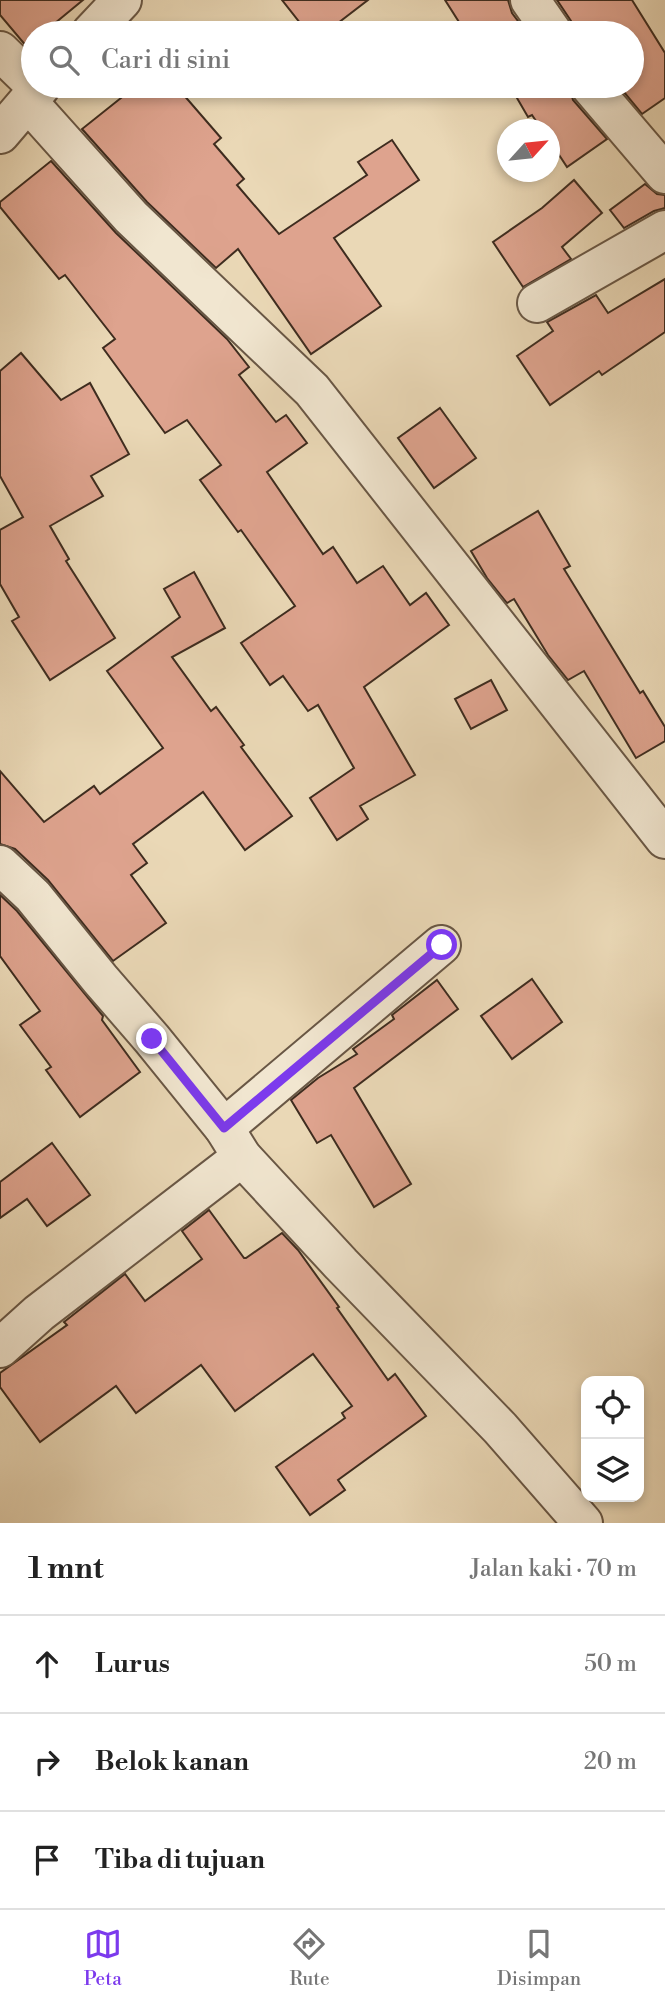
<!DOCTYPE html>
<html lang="id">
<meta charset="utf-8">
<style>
body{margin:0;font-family:"Libre Bodoni",serif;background:#f2f2f2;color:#222}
.controls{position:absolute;right:21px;bottom:21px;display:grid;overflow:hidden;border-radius:14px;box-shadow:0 4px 10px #0003}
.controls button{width:63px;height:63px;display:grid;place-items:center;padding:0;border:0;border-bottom:2px solid #e0e0e0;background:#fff;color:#222;font:35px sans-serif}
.compass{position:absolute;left:497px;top:119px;width:63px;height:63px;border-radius:50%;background:#fff;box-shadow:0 4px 10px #0003;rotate:63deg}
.stop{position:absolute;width:21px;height:21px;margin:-16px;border:5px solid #7c3aed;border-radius:50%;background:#fff}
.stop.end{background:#7c3aed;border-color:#fff;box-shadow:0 2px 7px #0008}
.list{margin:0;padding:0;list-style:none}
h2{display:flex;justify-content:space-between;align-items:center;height:91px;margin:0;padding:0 28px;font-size:30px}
h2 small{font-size:23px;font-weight:400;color:#767676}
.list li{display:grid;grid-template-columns:46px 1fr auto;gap:21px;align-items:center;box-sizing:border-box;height:98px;padding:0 28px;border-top:2px solid #e0e0e0}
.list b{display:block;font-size:26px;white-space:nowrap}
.list em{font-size:23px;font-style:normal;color:#767676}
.icon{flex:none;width:38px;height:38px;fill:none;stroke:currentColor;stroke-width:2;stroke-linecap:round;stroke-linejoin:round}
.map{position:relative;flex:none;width:665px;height:1523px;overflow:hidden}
.search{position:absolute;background:#fff;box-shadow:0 4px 10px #0003;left:21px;right:21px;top:21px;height:77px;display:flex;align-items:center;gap:18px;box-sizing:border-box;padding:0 24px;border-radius:38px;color:#767676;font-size:26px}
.sheet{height:385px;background:#fff}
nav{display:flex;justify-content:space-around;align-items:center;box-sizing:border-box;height:98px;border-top:2px solid #e0e0e0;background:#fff;font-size:19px;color:#767676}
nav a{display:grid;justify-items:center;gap:4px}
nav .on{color:#7c3aed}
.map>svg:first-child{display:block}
</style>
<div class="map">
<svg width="665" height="1523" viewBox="0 0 665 1523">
<rect width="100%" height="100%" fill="#ead8b6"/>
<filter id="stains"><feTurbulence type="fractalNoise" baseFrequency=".00286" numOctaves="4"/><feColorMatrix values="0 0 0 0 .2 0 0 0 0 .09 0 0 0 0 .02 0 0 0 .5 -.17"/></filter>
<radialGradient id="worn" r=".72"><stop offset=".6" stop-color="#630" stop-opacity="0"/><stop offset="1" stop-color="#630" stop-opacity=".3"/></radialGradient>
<!-- building -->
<g fill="#dea38e" stroke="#3e2c1f" stroke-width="2">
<polygon points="0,0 83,0 43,33 33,33 33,41 27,47 0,15"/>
<polygon points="282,0 368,0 325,33 308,33"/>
<polygon points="445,0 508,0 512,13 527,33 466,33"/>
<polygon points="557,0 632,0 665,53 665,98 642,114 619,86 632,86 632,33 575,33 571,21"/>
<polygon points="136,86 176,86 221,138 214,144 244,179 237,185 279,234 367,175 358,162 392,140 419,180 334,238 381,306 311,354 238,249 216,268 147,202 82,129"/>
<polygon points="510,86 569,86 573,100 607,139 567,167 550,141 550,130 542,130 532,115 528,117"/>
<polygon points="51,161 116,233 227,339 249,367 239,375 276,422 286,415 307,443 267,472 323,554 333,547 357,583 383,566 410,605 426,593 449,625 364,687 415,775 360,806 368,819 337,840 310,798 354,768 318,705 308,711 283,676 270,685 241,643 295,606 241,530 238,532 200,480 221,465 187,420 165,433 103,348 115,339 65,275 59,279 0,207 0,202"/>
<polygon points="574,180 602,213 562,247 571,259 523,287 493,242 542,208"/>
<polygon points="645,184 657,194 665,195 665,208 654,211 624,228 610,210"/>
<polygon points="665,279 665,332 602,375 599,371 550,405 517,356 553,331 547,322 596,295 608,313"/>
<polygon points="21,353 61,400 90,383 129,454 91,476 103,496 50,526 69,559 66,561 115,638 50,680 12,621 19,617 0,584 0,530 23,517 0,476 0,371"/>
<polygon points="440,408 476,458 434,488 398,438"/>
<polygon points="538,511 570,566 564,569 640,693 643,691 665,727 665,741 636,758 584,671 568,680 548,655 514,599 507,603 487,578 471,551"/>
<polygon points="194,572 225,628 172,657 211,711 216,707 244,745 241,747 292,816 245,850 203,792 133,844 147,863 131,875 166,923 113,961 48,880 15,849 0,844 0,771 44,822 94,786 100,794 163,748 107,671 180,617 164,589"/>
<polygon points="491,680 507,710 471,729 455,699"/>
<polygon points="0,895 17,911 103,1016 102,1020 140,1072 80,1117 46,1070 51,1067 20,1025 40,1011 0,956"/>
<polygon points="532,979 562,1022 512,1059 481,1016"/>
<polygon points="437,980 458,1009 354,1088 411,1184 374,1207 331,1135 317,1143 291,1100 318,1078 357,1054 353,1049 394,1019 392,1015"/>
<polygon points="52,1143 90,1195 47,1226 27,1199 0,1218 0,1182"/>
<polygon points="209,1210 244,1258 246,1258 282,1233 298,1250 339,1307 337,1308 388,1380 395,1374 426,1416 338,1480 345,1490 310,1515 276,1467 345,1418 342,1413 352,1406 313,1354 235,1411 201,1365 136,1413 116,1386 40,1442 0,1387 0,1373 67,1325 64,1322 125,1274 145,1301 202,1259 182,1231"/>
</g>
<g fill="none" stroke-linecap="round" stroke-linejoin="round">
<!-- minor casing -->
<g stroke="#695745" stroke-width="42">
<g id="minor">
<polyline points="530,0 553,33"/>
<polyline points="91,33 122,0"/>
<polyline points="0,51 33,83"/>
<polyline points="590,86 665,174"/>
<polyline points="28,102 131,217 312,390 665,839"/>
<polyline points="0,134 41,86"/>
<polyline points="537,303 665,230"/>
<polyline points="0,865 33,896 100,979 152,1039 224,1128 242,1157 341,1264 500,1428 583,1523"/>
<polyline points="224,1128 441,945"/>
<polyline points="0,1348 39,1313 242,1157"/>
</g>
</g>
<!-- minor -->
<use href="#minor" stroke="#f1e6d0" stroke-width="38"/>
</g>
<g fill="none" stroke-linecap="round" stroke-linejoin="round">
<!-- route -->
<polyline stroke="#7c3aed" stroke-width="9" points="152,1039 224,1128 442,945"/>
</g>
<rect width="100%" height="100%" filter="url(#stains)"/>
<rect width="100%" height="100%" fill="url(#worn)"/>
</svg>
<div class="controls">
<button><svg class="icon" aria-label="locate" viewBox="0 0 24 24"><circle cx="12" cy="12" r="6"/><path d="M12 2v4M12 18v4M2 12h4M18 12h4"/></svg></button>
<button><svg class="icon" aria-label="layers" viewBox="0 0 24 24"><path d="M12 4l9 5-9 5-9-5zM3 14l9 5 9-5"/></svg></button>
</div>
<svg class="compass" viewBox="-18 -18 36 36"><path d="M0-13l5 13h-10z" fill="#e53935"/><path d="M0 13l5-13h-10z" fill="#767676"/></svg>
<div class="stop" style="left:442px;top:945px"></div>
<div class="stop end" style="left:152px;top:1039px"></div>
<div class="search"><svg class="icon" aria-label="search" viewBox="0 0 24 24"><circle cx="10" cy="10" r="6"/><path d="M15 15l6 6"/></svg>Cari di sini</div>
</div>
<section class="sheet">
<h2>1 mnt<small>Jalan kaki · 70 m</small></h2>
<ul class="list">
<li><svg class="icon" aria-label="ahead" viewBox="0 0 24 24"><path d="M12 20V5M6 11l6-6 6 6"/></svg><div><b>Lurus</b></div><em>50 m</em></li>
<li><svg class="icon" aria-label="right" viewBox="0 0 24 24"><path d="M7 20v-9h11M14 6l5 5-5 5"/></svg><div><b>Belok kanan</b></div><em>20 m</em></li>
<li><svg class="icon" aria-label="arrive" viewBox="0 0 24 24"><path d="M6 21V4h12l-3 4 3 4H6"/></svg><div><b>Tiba di tujuan</b></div></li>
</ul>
</section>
<nav>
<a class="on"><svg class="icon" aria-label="map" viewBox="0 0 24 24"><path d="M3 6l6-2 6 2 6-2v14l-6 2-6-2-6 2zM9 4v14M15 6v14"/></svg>Peta</a>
<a><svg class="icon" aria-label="directions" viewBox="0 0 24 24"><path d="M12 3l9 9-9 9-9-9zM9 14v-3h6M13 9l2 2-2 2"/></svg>Rute</a>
<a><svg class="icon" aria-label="saved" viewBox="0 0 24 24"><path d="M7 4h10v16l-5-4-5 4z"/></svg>Disimpan</a>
</nav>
